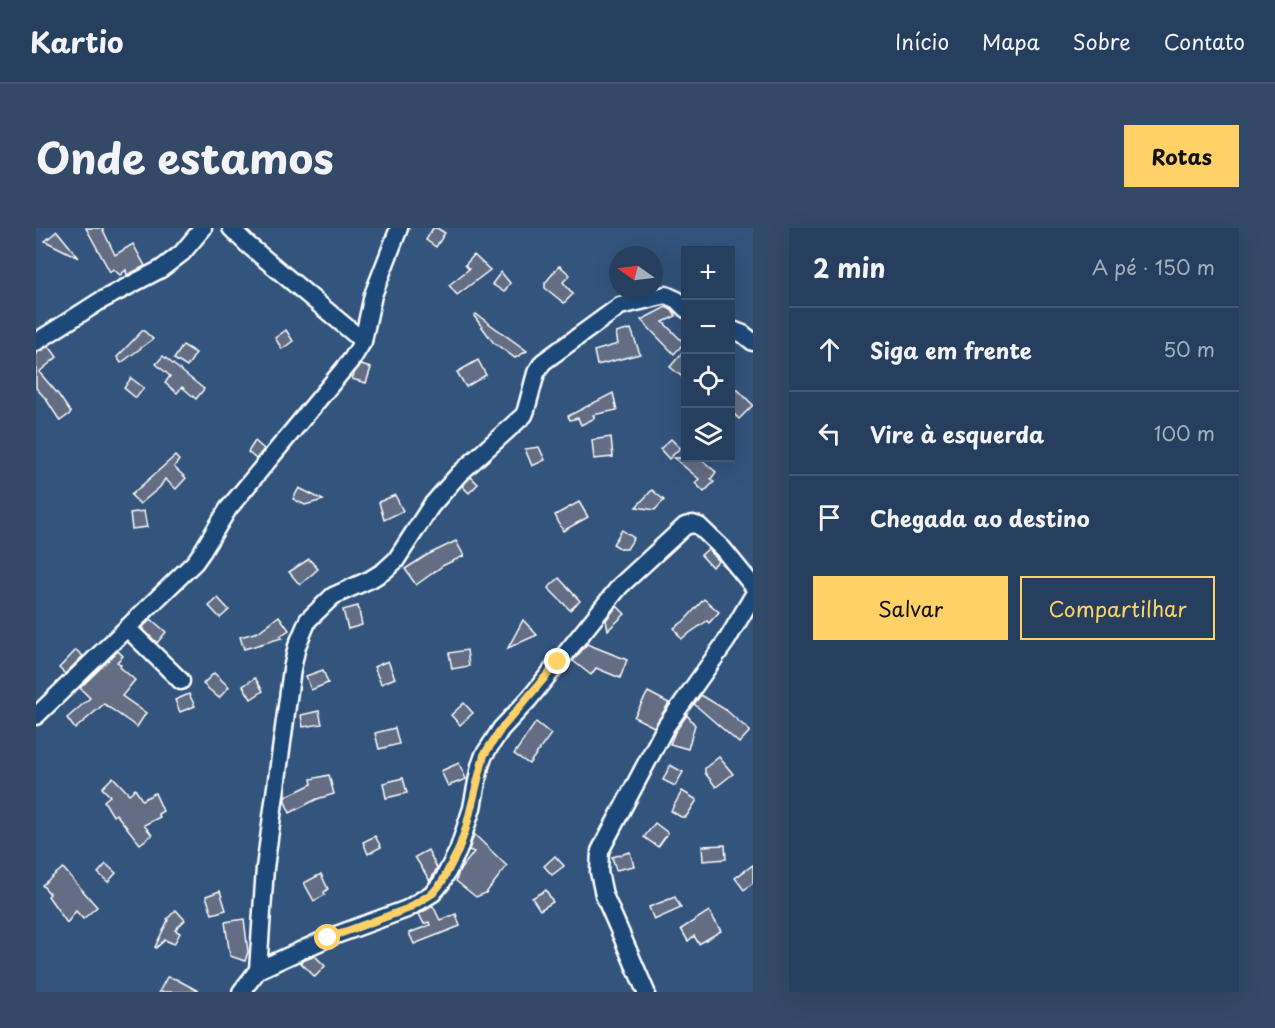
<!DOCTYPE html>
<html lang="pt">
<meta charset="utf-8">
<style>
body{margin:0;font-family:"Playpen Sans",sans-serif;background:#324a67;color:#f1f3f6}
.controls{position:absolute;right:18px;top:18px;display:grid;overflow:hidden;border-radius:0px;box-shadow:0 6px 24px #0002}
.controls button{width:54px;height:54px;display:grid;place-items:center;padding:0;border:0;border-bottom:2px solid #425873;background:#263f5e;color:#f1f3f6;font:30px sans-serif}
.compass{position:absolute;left:573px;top:18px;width:54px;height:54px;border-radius:50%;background:#263f5e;box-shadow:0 6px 24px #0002;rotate:284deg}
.stop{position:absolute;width:18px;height:18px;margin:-14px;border:4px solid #ffd166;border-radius:50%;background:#fff}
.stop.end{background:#ffd166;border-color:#fff;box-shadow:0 2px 6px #0008}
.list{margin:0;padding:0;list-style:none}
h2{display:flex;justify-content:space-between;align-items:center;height:78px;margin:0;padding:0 24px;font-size:26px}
h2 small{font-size:20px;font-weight:400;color:#a4afbc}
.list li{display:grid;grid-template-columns:39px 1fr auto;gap:18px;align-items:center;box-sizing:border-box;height:84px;padding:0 24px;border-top:2px solid #425873}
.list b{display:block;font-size:22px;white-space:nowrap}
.list em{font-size:20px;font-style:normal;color:#a4afbc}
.actions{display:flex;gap:12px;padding:18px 24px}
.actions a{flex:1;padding:14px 0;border:2px solid #ffd166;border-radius:0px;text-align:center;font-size:21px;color:#ffd166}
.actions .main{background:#ffd166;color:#111}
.icon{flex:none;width:33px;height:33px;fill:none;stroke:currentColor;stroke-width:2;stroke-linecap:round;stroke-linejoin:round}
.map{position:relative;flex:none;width:717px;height:764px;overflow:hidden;border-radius:0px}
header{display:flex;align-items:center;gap:36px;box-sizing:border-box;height:84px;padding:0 30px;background:#263f5e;border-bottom:2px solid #425873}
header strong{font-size:28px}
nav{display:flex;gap:33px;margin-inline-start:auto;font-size:21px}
.intro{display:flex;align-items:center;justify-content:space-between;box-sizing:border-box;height:144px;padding:0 36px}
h1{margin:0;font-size:42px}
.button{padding:15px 27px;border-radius:0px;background:#ffd166;color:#111;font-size:21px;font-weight:700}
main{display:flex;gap:36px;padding:0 36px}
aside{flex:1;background:#263f5e;border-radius:0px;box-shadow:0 6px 24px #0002}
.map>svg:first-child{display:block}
</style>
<header>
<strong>Kartio</strong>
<nav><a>Início</a><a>Mapa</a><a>Sobre</a><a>Contato</a></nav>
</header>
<div class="intro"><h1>Onde estamos</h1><a class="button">Rotas</a></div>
<main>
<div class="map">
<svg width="717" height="764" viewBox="0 0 717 764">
<rect width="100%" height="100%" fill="#33547d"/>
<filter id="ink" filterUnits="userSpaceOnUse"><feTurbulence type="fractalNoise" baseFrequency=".0167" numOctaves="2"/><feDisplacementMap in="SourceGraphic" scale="12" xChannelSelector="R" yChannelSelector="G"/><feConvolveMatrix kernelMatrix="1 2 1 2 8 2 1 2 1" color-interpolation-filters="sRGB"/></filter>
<g filter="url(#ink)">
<!-- building -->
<g fill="#636d83" stroke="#fff" stroke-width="1.5">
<polygon points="50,0 66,0 79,27 97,16 109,38 91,47 90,42 84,47 77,41 74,44"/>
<polygon points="397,0 401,0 409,5 400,19 390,12"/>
<polygon points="21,3 43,30 9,13"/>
<polygon points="438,27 454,42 421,67 413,57 433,41 429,37"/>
<polygon points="523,38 524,38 534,47 527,54 537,66 528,75 509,60 509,55"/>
<polygon points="465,44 474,55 468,64 456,56"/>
<polygon points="630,79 637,83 640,88 627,94 648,115 638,126 605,92"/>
<polygon points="440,86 491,123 479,130 457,114 438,88"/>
<polygon points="595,101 604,126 561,137 558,123 582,116 580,105"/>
<polygon points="107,102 117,111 85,135 81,129"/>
<polygon points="250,102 257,113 246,121 239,110"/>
<polygon points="147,117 160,125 151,139 138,131"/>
<polygon points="13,118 21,129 3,144 22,166 35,185 24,193 10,171 0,160 0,125"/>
<polygon points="650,120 650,152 634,139"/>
<polygon points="127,128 168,161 160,171 146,159 141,165 129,155 134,148 120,136"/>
<polygon points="442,132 450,147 430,159 421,144"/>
<polygon points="325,137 335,140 330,155 316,151 319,144"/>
<polygon points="95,150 108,160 100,170 88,160"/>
<polygon points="701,161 717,177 703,191 694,182 694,167"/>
<polygon points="577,165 581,182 557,187 559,190 545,197 542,190 534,192 532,188"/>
<polygon points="575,209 577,229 558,231 556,212"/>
<polygon points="635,211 644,220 633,231 624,221"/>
<polygon points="219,213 228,221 220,231 212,224"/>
<polygon points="503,219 509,232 496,238 489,221"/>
<polygon points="139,228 143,232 138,239 150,250 140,261 129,251 124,259 104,276 95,267"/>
<polygon points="638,230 663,230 680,244 675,251 678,254 668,264 659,255 663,251"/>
<polygon points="435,249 442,256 433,265 426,258"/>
<polygon points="263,260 287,272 269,277 257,271"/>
<polygon points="616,262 628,272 619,282 600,279"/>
<polygon points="359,267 367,283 348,292 343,274"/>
<polygon points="543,274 552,289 527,303 519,287"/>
<polygon points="108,283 111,299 96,301 94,285"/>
<polygon points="586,302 598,310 591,321 585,321 577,316"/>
<polygon points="420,313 428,328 408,337 380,357 369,341 391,327"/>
<polygon points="672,321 683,333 676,339 665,327"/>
<polygon points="273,331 282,341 264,357 253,344"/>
<polygon points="523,350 544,373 534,382 512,360"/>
<polygon points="182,370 193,382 184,390 173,378"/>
<polygon points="668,371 683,384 673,395 671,393 645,411 638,400 648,393"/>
<polygon points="322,378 326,397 312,401 307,382"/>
<polygon points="581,378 589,386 572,402 570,392"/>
<polygon points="243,388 253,402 244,408 246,410 208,421 204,409 222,404"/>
<polygon points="115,391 130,404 121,415 106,400"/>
<polygon points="487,392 501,407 472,420"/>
<polygon points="551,416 591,432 584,450 560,440 555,447 537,433"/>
<polygon points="40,422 47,428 29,446 23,440"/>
<polygon points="431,422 433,438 416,441 413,425"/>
<polygon points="82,423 87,428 81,434 85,437 84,439 99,452 86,468 110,485 101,499 68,476 39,501 31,490 54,470 44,460"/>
<polygon points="352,433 359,450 345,456 338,439"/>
<polygon points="287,442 292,455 275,462 270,448"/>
<polygon points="178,445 193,459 183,470 167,456"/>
<polygon points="219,450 227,463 215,471 207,458"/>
<polygon points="612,464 633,475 618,499 598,489"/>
<polygon points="153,466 159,478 144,484 139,472"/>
<polygon points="665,467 690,482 714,503 703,515 658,476"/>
<polygon points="428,475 437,485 424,497 415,487"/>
<polygon points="283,483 286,496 267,499 265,487"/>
<polygon points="651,487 659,497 652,521 634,516 639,504"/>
<polygon points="500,494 515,506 493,536 478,526"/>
<polygon points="359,500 363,516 343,521 339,505"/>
<polygon points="683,529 697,546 680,559 669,545 669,540"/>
<polygon points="423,535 430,551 412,558 405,543"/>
<polygon points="634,537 647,544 639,558 627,552"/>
<polygon points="293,547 298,566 281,571 254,585 249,574 249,569 276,556 275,551"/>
<polygon points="77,549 93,566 99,561 106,572 119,565 127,583 122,586 124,589 108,597 116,607 104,616 80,586 77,588 68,573 74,568 66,560"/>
<polygon points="367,550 371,565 350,570 347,555"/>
<polygon points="646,563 661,572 650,589 645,589 635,583"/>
<polygon points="619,595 632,605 622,619 608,609"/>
<polygon points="438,606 471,638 450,665 440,669 420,653 423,643 438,624 433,622"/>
<polygon points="339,608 345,619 332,626 327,614"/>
<polygon points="689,617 690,631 667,633 666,618"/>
<polygon points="392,622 401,640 394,653 379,629"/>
<polygon points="594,624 598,638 580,642 576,629"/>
<polygon points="519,628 528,638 516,647 508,638"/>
<polygon points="70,636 80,645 72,654 62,645"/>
<polygon points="717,637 717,655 708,662 699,650"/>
<polygon points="27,640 61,679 47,691 40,683 31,695 12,668 14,666 6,657"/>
<polygon points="285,646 292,661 288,664 289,667 278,673 268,655"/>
<polygon points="510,662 517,674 504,682 496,670"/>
<polygon points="184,663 190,682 176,686 170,668"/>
<polygon points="639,669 645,680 618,692 613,679"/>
<polygon points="397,678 404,692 420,686 424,698 378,716 373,705 394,697 393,694 388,696 383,686"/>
<polygon points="140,682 149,692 139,702 144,705 138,716 129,712 120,720 119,719 132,692 131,691"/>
<polygon points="673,683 685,703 663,716 658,708 652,713 645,701"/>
<polygon points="208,691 212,724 209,733 194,728 189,694"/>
<polygon points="279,728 289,738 279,749 264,734"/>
<polygon points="131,749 140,751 164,764 123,764"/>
</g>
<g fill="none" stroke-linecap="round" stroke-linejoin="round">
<!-- minor casing -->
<g stroke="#fff" stroke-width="21">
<g id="minor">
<polyline points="195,0 211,16 327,113"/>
<polyline points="694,101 707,106 717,114"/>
<polyline points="0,114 64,73 125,41 146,25 167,0"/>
<polyline points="91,400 145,453"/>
<polyline points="0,488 159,334 166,324 192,281 316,131 327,113 337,67 363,0"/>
<polyline points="222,742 292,710 371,681 397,665 406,654 422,623 436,580 444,538 448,527 456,515 465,501 493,471 584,358 649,298 657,296 663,298 687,321 717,358"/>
<polyline points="205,764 222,742 229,640 256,441 261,418 272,392 297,368 335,351 348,343 360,332 395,278 423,246 488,187 490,182 500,145 507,134 584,78 630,67 641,72 650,81"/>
<polyline points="610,764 568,667 563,644 564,623 630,498 691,412 717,368"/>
</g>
</g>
<!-- minor -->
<use href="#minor" stroke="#1f4a7a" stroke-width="16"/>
</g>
</g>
<g fill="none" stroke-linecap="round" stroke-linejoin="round" filter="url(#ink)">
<!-- route -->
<polyline stroke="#ffd166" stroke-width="8" points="292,710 371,681 397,665 406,654 422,623 430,600 448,527 465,501 522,434"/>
</g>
</svg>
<div class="controls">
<button>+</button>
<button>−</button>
<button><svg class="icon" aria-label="locate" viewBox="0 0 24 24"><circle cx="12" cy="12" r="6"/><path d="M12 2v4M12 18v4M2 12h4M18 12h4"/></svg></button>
<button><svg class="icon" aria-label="layers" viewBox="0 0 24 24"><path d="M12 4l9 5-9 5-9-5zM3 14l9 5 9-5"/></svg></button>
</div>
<svg class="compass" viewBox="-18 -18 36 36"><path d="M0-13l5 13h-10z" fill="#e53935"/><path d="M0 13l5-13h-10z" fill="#a4afbc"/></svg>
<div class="stop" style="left:292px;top:710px"></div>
<div class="stop end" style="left:522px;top:434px"></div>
</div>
<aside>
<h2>2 min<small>A pé · 150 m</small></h2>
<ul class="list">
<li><svg class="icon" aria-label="ahead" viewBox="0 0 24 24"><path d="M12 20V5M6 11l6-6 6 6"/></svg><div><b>Siga em frente</b></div><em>50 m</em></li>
<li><svg class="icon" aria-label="left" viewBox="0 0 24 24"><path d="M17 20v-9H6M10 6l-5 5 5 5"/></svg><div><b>Vire à esquerda</b></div><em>100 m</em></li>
<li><svg class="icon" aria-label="arrive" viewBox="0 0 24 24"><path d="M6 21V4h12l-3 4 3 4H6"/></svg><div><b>Chegada ao destino</b></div></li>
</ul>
<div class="actions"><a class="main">Salvar</a><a>Compartilhar</a></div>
</aside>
</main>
